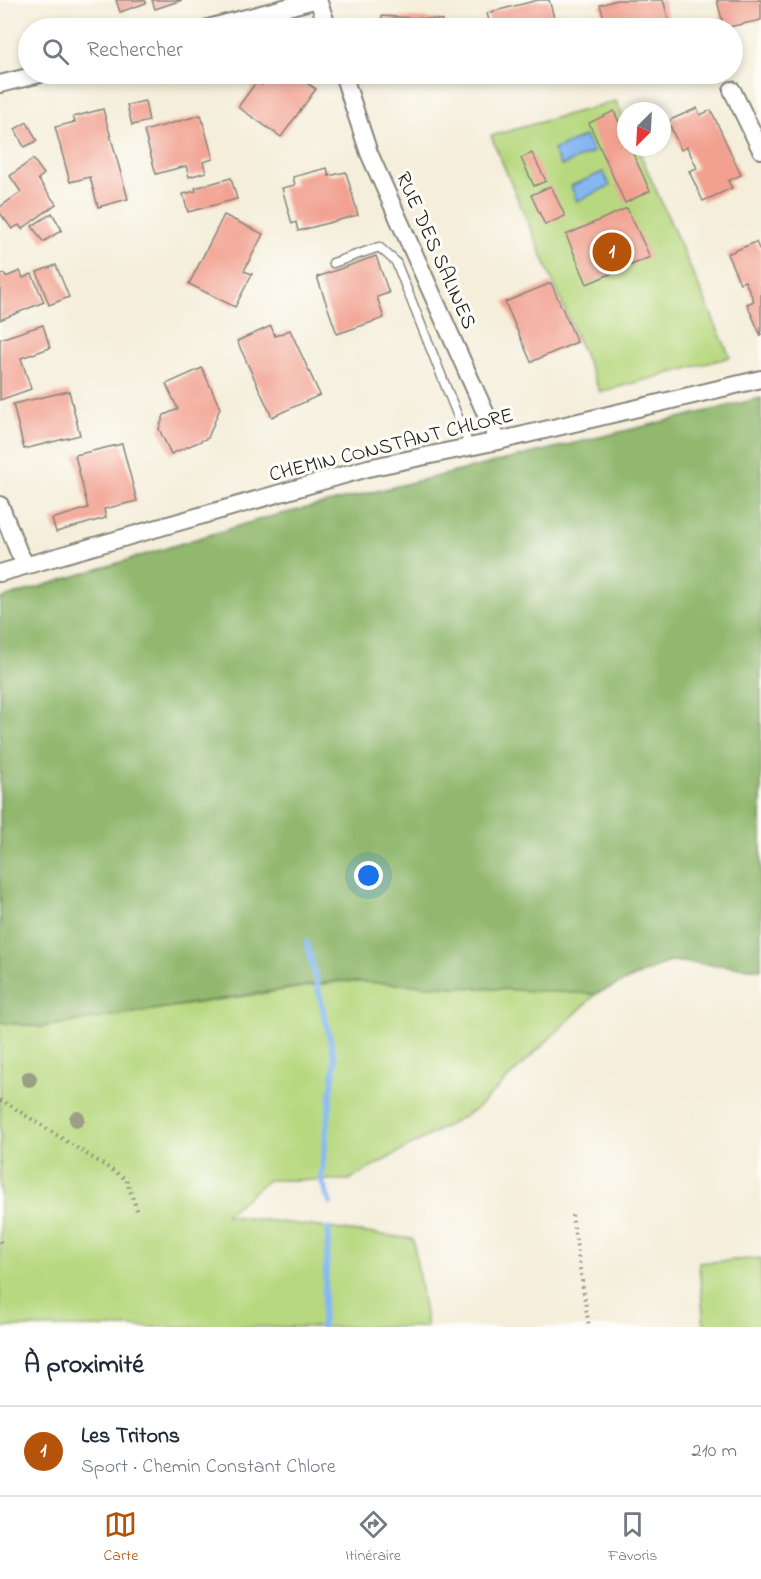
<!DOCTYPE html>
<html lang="fr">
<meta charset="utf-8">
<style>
body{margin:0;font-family:"Indie Flower",sans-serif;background:#f2f2f3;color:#1f2937}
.compass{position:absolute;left:617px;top:102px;width:54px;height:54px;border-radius:50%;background:#fff;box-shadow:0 3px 9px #0003;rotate:204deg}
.you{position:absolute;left:369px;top:876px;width:21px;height:21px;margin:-15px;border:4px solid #fff;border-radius:50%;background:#1a73e8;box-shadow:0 0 0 9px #1a73e833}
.badge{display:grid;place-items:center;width:39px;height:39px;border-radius:50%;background:#b45309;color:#fff;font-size:20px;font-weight:700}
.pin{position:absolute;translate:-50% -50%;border:3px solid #fff;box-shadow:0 2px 6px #0006}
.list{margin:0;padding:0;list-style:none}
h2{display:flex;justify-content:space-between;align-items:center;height:78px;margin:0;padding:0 24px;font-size:26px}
h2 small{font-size:20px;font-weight:400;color:#747a83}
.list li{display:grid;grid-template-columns:39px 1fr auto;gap:18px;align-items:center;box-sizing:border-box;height:90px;padding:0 24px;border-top:2px solid #e0e1e3}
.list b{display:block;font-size:22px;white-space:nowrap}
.list p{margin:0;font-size:20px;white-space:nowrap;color:#747a83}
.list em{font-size:20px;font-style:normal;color:#747a83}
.icon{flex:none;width:33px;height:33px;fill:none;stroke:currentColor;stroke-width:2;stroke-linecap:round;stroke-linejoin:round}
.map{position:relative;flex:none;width:761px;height:1327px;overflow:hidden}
.search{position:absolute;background:#fff;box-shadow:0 3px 9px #0003;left:18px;right:18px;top:18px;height:66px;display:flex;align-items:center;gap:15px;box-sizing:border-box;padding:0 21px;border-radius:33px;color:#747a83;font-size:22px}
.sheet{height:168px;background:#fff}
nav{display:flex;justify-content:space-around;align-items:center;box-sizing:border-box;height:84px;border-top:2px solid #e0e1e3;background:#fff;font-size:16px;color:#747a83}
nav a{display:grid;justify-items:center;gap:3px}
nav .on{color:#b45309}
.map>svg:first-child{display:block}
</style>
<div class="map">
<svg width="761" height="1327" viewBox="0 0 761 1327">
<rect width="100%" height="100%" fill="#fdfcf7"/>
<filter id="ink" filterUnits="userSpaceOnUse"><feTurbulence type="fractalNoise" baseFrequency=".0167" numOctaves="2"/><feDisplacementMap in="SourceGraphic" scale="12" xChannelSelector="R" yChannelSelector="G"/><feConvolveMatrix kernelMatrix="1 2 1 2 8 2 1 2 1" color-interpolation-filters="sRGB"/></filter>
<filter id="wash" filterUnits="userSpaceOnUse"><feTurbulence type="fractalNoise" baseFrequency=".008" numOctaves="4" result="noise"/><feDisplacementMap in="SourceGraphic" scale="24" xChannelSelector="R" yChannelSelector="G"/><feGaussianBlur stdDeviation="1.35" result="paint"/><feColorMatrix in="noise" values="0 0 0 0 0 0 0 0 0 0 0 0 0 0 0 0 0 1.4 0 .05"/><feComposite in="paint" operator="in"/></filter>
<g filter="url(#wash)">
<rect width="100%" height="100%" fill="#f4eeda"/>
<!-- green -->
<g fill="#b7d87f" stroke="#6a7a4e" stroke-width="1.5">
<polygon points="616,101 626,122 626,147 637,147 730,357 600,392 491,136"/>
<polygon points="343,981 596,994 475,1110 349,1180 268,1180 225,1215 413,1239 427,1327 0,1327 0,1022 41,1027"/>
<polygon points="761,1258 761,1327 704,1327 699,1263"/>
</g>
<!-- forest -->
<polygon fill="#91b86e" stroke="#566a45" stroke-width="1.5" points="761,398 761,969 671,961 596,994 337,981 41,1027 0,1022 0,599 261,519"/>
<!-- water -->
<g fill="#85b8f2" stroke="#506a87" stroke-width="1.5">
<polygon points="585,136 593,152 561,166 553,150"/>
<polygon points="603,172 610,186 577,201 571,186"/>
</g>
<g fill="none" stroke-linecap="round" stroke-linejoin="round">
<!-- stream -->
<g stroke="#85b8f2" stroke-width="6">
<polyline points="307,943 335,1060 321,1179 330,1203"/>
<polyline points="322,1327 329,1229"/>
</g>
</g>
<g id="blocks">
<!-- building -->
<g fill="#f2a191">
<polygon points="116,0 145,0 146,3 120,12"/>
<polygon points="152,0 182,0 155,9"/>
<polygon points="538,0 549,0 557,28 491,28 487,13"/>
<polygon points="617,0 663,0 671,28 607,28 600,5"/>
<polygon points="717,0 761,0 761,20 724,28"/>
<polygon points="382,16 442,20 442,28 385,28 385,24 381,24"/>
<polygon points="270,74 293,74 316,89 281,137 238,107 257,81 262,85"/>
<polygon points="382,74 431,74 431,84 382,81"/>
<polygon points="145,101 149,121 132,125 127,105"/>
<polygon points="697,108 700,115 711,110 741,175 728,181 732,188 703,201 689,171 697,168 687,147 681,150 668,121"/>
<polygon points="103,109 128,199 98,207 90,177 70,182 55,127 75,122 73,117"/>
<polygon points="614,111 626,138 626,147 630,147 650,191 625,203 589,123"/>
<polygon points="201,115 213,159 203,162 206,172 189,177 186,166 156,174 144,131"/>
<polygon points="27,122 37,141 24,147 15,129"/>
<polygon points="532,153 546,181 534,186 521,158"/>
<polygon points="33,159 44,174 38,179 56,204 22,229 19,225 12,229 0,213 0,207 21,192 10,176"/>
<polygon points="327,168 329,176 346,172 358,215 298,231 296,222 292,224 282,188 295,185 293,177"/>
<polygon points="231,178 237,199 188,212 183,194 196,191 195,188"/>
<polygon points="551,186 565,216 545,225 531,195"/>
<polygon points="627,208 650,257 587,284 566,235"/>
<polygon points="52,213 62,230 43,242 32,226"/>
<polygon points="224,215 263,234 244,271 252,274 235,307 189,284"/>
<polygon points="756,242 759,249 761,248 761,336 747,304 754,301 745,281 740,283 727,254"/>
<polygon points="376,256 389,293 377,297 384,318 337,334 317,277"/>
<polygon points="56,265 69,297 49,305 37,272"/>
<polygon points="20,271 23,278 32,274 44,302 0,320 0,275 4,274 6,277"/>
<polygon points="551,283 577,342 531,362 505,302"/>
<polygon points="43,325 50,348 21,358 31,389 0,400 0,339"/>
<polygon points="271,326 275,336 290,330 320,395 272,417 237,341"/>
<polygon points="202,368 220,408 208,438 171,454 159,429 164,415 178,409 166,384"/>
<polygon points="69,391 80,435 24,449 13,404"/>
<polygon points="122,444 137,501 104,509 106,518 56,532 52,519 88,508 75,455"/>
</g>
</g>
</g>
<g filter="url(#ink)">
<use href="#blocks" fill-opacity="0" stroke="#88857b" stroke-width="1.5"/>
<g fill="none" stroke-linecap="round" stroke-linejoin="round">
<!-- service casing -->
<g stroke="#88857b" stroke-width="11">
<polyline id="service" points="333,263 379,247 396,262 464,432 469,447"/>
</g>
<!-- minor casing -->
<g stroke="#88857b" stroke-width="20">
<g id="minor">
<polyline points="318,0 328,28"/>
<polyline points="208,28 314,0"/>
<polyline points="343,74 369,153 498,441"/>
<polyline points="0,84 40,74"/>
<polyline points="732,90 761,150"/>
<polyline points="0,505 19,553 26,565"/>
<polyline points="0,573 368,468 498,441 761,379"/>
</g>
</g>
<!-- path -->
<g stroke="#88857b" stroke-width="4" stroke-dasharray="1.5 4.5" stroke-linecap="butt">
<polyline points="0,1101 3,1101 126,1179 137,1210"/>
<polyline points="572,1215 589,1327"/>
<polyline points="0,1241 1,1244"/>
</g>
<!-- service -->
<use href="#service" stroke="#fff" stroke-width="8"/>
<!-- minor -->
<use href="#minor" stroke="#fff" stroke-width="16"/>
</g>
<!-- trees -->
<g fill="#9b9f85">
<circle cx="29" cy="1079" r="8"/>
<circle cx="77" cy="1119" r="8"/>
</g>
</g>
<g text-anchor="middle" stroke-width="6" stroke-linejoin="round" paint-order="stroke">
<!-- street labels -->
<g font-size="21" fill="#1c1c1c" stroke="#fdfcf7">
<text transform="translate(437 250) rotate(66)" y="7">RUE DES SALINES</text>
<text transform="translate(391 444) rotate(-14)" y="7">CHEMIN CONSTANT CHLORE</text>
</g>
</g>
</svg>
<svg class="compass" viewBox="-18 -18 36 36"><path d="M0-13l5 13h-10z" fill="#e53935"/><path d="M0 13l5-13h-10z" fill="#747a83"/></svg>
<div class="you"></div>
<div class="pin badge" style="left:612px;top:252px">1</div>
<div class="search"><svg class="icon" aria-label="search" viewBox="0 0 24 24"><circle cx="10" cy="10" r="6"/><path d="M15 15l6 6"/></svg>Rechercher</div>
</div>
<section class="sheet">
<h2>À proximité<small></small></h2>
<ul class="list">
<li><span class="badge">1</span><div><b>Les Tritons</b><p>Sport · Chemin Constant Chlore</p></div><em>210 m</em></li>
</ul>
</section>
<nav>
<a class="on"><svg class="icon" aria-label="map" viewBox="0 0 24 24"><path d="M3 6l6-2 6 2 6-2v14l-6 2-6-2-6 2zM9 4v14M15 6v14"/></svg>Carte</a>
<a><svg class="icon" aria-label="directions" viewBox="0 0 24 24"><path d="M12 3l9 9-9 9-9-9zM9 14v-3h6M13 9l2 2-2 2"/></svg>Itinéraire</a>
<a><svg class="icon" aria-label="saved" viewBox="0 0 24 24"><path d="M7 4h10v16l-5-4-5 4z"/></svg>Favoris</a>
</nav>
